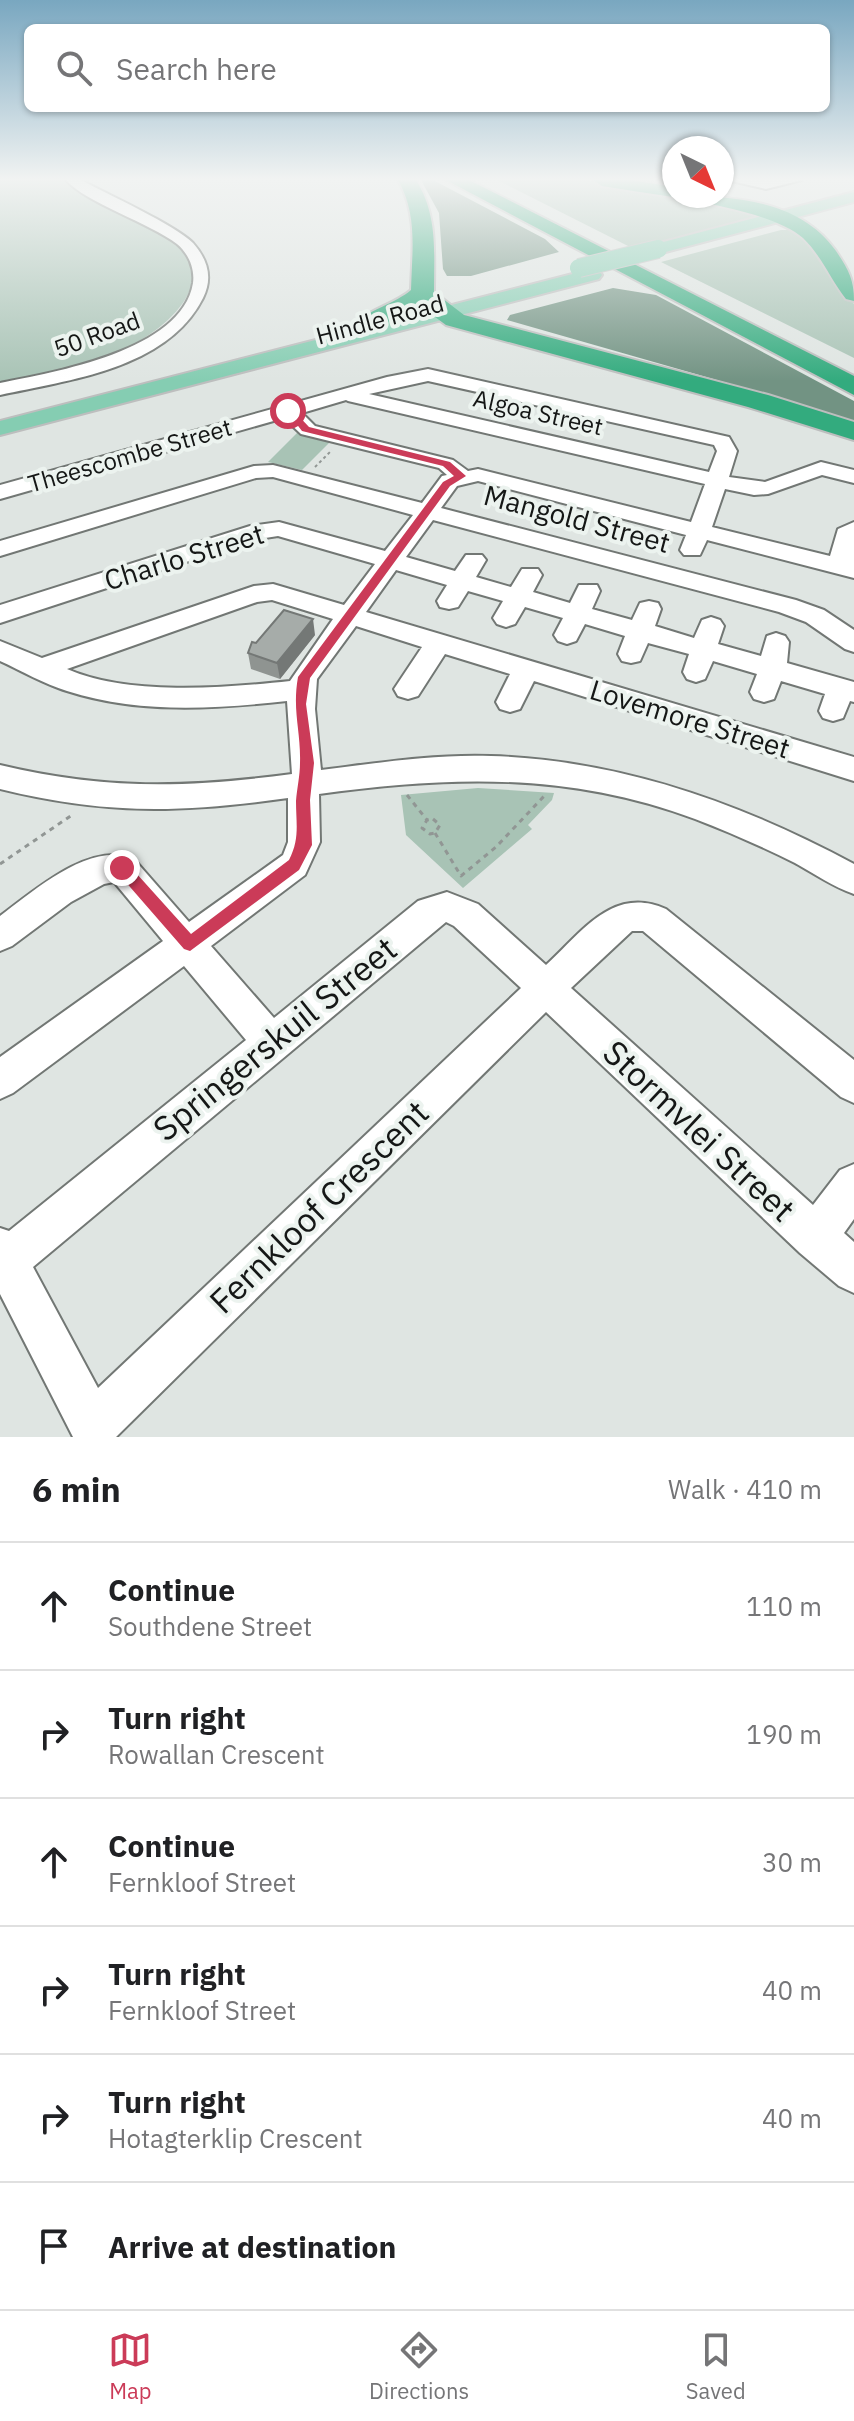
<!DOCTYPE html>
<meta charset="utf-8">
<style>
body{margin:0;font-family:"IBM Plex Sans",sans-serif;background:#f6f6f6;color:#202124}
.compass{position:absolute;left:662px;top:136px;width:72px;height:72px;border-radius:50%;background:#fff;box-shadow:0 2px 6px #0004;rotate:137deg}
.stop{position:absolute;width:24px;height:24px;margin:-18px;border:6px solid #cb3b58;border-radius:50%;background:#fff}
.stop.end{background:#cb3b58;border-color:#fff;box-shadow:0 2px 8px #0008}
.list{margin:0;padding:0;list-style:none}
h2{display:flex;justify-content:space-between;align-items:center;height:104px;margin:0;padding:0 32px;font-size:34px}
h2 small{font-size:26px;font-weight:400;color:#757577}
.list li{display:grid;grid-template-columns:52px 1fr auto;gap:24px;align-items:center;box-sizing:border-box;height:128px;padding:0 32px;border-top:2px solid #e0e0e0}
.list b{display:block;font-size:30px;white-space:nowrap}
.list p{margin:0;font-size:26px;white-space:nowrap;color:#757577}
.list em{font-size:26px;font-style:normal;color:#757577}
.icon{flex:none;width:44px;height:44px;fill:none;stroke:currentColor;stroke-width:2;stroke-linecap:round;stroke-linejoin:round}
.map{position:relative;flex:none;width:854px;height:1437px;overflow:hidden}
.search{position:absolute;background:#fff;box-shadow:0 2px 6px #0004;left:24px;right:24px;top:24px;height:88px;display:flex;align-items:center;gap:20px;box-sizing:border-box;padding:0 28px;border-radius:12px;color:#757577;font-size:30px}
.sheet{height:872px;background:#fff}
nav{display:flex;justify-content:space-around;align-items:center;box-sizing:border-box;height:112px;border-top:2px solid #e0e0e0;background:#fff;font-size:22px;color:#757577}
nav a{display:grid;justify-items:center;gap:4px}
nav .on{color:#cb3b58}
.map>svg:first-child{display:block}
</style>
<div class="map">
<svg width="854" height="1437" viewBox="0 0 854 1437">
<rect width="100%" height="100%" fill="#dfe5e2"/>
<!-- green -->
<g fill="#a8c3b5">
<path d="M 0,180 C 20,180 42,177 61,180 C 77,182 119,211 136,220 C 152,228 170,236 182,250 C 218,292 152,338 118,352 C 80,368 40,375 0,383 Z"/>
<polygon points="497,180 585,180 758,212 761,217 634,249"/>
<polygon points="781,230 793,230 805,236 821,263 854,304 854,358 661,262"/>
<polygon points="298,432 331,441 302,470 268,462"/>
<polygon points="478,788 554,793 552,800 528,825 532,829 463,888 406,835 401,795"/>
</g>
<!-- water -->
<g fill="#729383">
<polygon points="421,180 433,180 545,239 559,252 471,276 447,276 443,269 439,213"/>
<polygon points="613,288 656,295 854,401 854,423 794,402 507,320 510,315"/>
</g>
<g fill="none" stroke-linecap="round" stroke-linejoin="round">
<!-- minor casing -->
<g stroke="#727774" stroke-width="4">
<g id="minor">
<path d="M 66,180 L 81,180 C 107,194 175,225 193,243 C 208,260 213,278 203,298 C 167,369 69,380 0,395 L 0,383 C 54,372 182,351 193,283 C 195,268 188,253 177,244 C 150,223 86,203 66,180 Z"/>
<polygon points="727,180 802,180 766,189"/>
<path d="M 428,369 L 729,437 L 737,451 L 729,477 L 765,482 L 821,462 L 854,470 L 854,483 L 822,475 L 768,494 L 754,495 L 725,489 L 712,527 L 830,556 L 838,529 L 854,522 L 854,578 L 707,540 L 700,555 L 684,555 L 680,550 L 686,535 L 478,481 L 457,486 L 441,508 L 796,600 L 824,610 L 854,630 L 854,652 L 845,649 L 806,622 L 779,612 L 433,520 L 406,557 L 455,571 L 466,555 L 482,555 L 486,560 L 476,577 L 511,587 L 522,569 L 538,569 L 542,575 L 533,592 L 570,603 L 579,585 L 597,585 L 600,591 L 592,609 L 632,620 L 640,603 L 649,601 L 658,603 L 661,609 L 655,626 L 694,638 L 702,620 L 711,617 L 720,620 L 724,626 L 718,644 L 761,656 L 767,636 L 776,633 L 785,636 L 789,642 L 787,663 L 854,682 L 854,702 L 850,701 L 843,718 L 833,721 L 823,718 L 819,711 L 825,694 L 781,681 L 774,699 L 764,702 L 754,699 L 750,692 L 757,674 L 713,661 L 705,679 L 696,682 L 687,679 L 683,672 L 689,654 L 648,643 L 640,661 L 631,663 L 622,661 L 618,654 L 625,636 L 585,624 L 576,641 L 567,644 L 558,641 L 554,635 L 563,618 L 525,607 L 515,624 L 506,627 L 497,624 L 493,618 L 503,601 L 468,591 L 458,607 L 449,609 L 440,607 L 437,601 L 447,585 L 396,570 L 366,612 L 854,757 L 854,781 L 534,681 L 520,709 L 510,712 L 500,709 L 496,702 L 510,674 L 445,654 L 418,696 L 408,699 L 398,696 L 394,689 L 422,647 L 356,626 L 317,679 L 315,709 L 321,770 C 377,763 434,754 491,756 C 620,760 741,803 854,864 L 854,894 C 833,887 815,874 795,863 C 763,847 729,832 695,819 C 569,772 450,776 319,794 L 320,842 L 305,875 L 211,946 L 274,1018 L 418,901 L 447,892 L 478,904 L 546,965 C 582,932 613,885 666,909 L 854,1060 L 854,1103 L 841,1097 L 643,931 L 632,931 L 571,988 L 813,1205 L 840,1170 L 854,1164 L 854,1219 L 844,1233 L 854,1242 L 854,1293 L 839,1286 L 800,1253 L 546,1012 L 116,1437 L 73,1437 L 0,1294 L 0,1228 L 9,1231 L 246,1040 L 184,966 L 13,1093 L 0,1099 L 0,1057 L 163,941 L 114,882 L 104,884 L 71,902 L 12,946 L 0,951 L 0,916 C 34,891 88,842 133,858 L 189,922 L 283,855 L 288,842 L 288,798 C 182,813 105,815 0,789 L 0,765 C 104,790 187,788 292,774 L 287,701 C 214,709 138,714 67,691 C 44,684 22,671 0,661 L 0,641 L 42,658 L 254,586 L 273,584 L 344,605 L 375,564 L 278,536 L 253,540 L 0,623 L 0,605 L 250,526 L 279,522 L 385,551 L 413,515 L 273,477 L 256,478 L 0,556 L 0,541 L 254,466 L 273,465 L 422,503 L 442,476 L 447,475 L 439,468 L 301,434 L 284,418 L 0,499 L 0,485 L 387,377 ZM 428,381 L 714,445 L 717,451 L 709,472 L 369,394 ZM 346,400 L 348,401 L 705,484 L 691,522 L 478,469 L 468,471 L 453,460 L 315,426 L 302,413 ZM 272,600 L 333,619 L 290,681 C 224,688 129,696 67,669 L 257,602 ZM 446,922 L 454,926 L 521,988 L 98,1388 L 33,1267 Z"/>
</g>
</g>
<!-- major casing -->
<g stroke="#bdbebe" stroke-width="4">
<g id="major">
<polygon points="854,192 854,202 658,254 649,249 652,245"/>
<polygon points="592,269 599,271 602,275 599,279 0,435 0,421"/>
</g>
</g>
<!-- highway casing -->
<g stroke="#bdbebe" stroke-width="4">
<g id="highway">
<path d="M 398,180 L 416,180 C 438,215 434,252 434,292 L 464,315 L 768,395 L 854,422 L 854,440 L 748,407 L 446,325 L 420,306 L 380,326 L 362,326 L 359,321 C 367,311 396,303 411,290 C 412,251 418,215 398,180 Z"/>
<polygon points="446,180 469,180 854,376 854,395"/>
<path d="M 593,180 L 631,180 L 674,187 L 674,196 C 732,196 799,199 836,251 C 848,269 854,279 854,301 L 846,299 C 831,280 821,255 803,238 C 766,206 653,195 602,186 Z"/>
</g>
</g>
<!-- path-far1 -->
<polyline stroke="#919694" stroke-width="2" stroke-dasharray="3 3" stroke-linecap="butt" points="315,467 332,450"/>
<!-- path -->
<g stroke="#919694" stroke-width="3" stroke-dasharray="5 5" stroke-linecap="butt">
<polyline points="407,795 427,820"/>
<polygon points="433,819 440,825 435,833 430,834 422,828 427,820"/>
<polyline points="435,833 461,876 496,847 547,793"/>
<polyline points="0,864 72,815"/>
</g>
<!-- minor -->
<use href="#minor" fill="#fff" fill-rule="evenodd"/>
<!-- major -->
<use href="#major" fill="#85cdb2" fill-rule="evenodd"/>
<!-- highway -->
<use href="#highway" fill="#33ab7e" fill-rule="evenodd"/>
<!-- major-bridge casing -->
<g stroke="#bdbebe" stroke-width="20" stroke-linecap="butt">
<polyline id="major-bridge" points="579,268 658,249"/>
</g>
<!-- major-bridge -->
<use href="#major-bridge" stroke="#85cdb2" stroke-width="18"/>
</g>
<!-- wall -->
<polygon fill="#8f9491" points="315,635 280,679 251,669 248,653 256,643"/>
<!-- shaded-wall -->
<polygon fill="#747876" points="313,619 315,635 280,679 277,663"/>
<!-- building -->
<polygon fill="#a6aca9" stroke="#747876" stroke-width="2" points="284,610 313,619 277,663 248,653 252,642 256,643"/>
<!-- sky -->
<linearGradient id="sky" x2="0" y2="1"><stop stop-color="#79a7c0"/><stop offset="0.47" stop-color="#f1f3f2"/><stop offset="1" stop-color="#f1f3f2" stop-opacity="0"/></linearGradient>
<rect width="854" height="381" fill="url(#sky)"/>
<!-- route -->
<path fill="#cb3b58" d="M 285,409 L 292,409 L 309,427 L 450,462 L 466,476 L 450,486 L 310,678 L 306,704 L 314,763 L 310,800 L 312,845 L 299,870 L 190,951 L 184,949 L 117,872 L 117,863 L 127,863 L 191,934 L 289,860 C 300,839 296,824 296,801 C 297,788 300,776 300,763 C 301,731 292,711 298,677 L 443,482 L 454,476 L 443,466 L 302,431 Z"/>
<g text-anchor="middle" stroke-width="8" stroke-linejoin="round" paint-order="stroke">
<!-- far-street labels -->
<g font-size="24" fill="#151716" stroke="#ecf3ef">
<text transform="translate(380 320) rotate(-15)" y="8">Hindle Road</text>
<text transform="translate(97 335) rotate(-20)" y="8">50 Road</text>
<text transform="translate(538 413) rotate(13)" y="8">Algoa Street</text>
<text transform="translate(130 456) rotate(-16)" y="8">Theescombe Street</text>
</g>
<!-- street labels -->
<g font-size="28" fill="#151716" stroke="#ecf3ef">
<text transform="translate(577 519) rotate(15)" y="10">Mangold Street</text>
<text transform="translate(184 557) rotate(-17)" y="10">Charlo Street</text>
<text transform="translate(690 719) rotate(17)" y="10">Lovemore Street</text>
</g>
<!-- near-street labels -->
<g font-size="34" fill="#151716" stroke="#ecf3ef">
<text transform="translate(275 1039) rotate(-39)" y="12">Springerskuil Street</text>
<text transform="translate(699 1131) rotate(43)" y="12">Stormvlei Street</text>
<text transform="translate(319 1207) rotate(-44)" y="12">Fernkloof Crescent</text>
</g>
</g>
</svg>
<svg class="compass" viewBox="-18 -18 36 36"><path d="M0-13l5 13h-10z" fill="#e53935"/><path d="M0 13l5-13h-10z" fill="#757577"/></svg>
<div class="stop" style="left:288px;top:411px"></div>
<div class="stop end" style="left:122px;top:868px"></div>
<div class="search"><svg class="icon" aria-label="search" viewBox="0 0 24 24"><circle cx="10" cy="10" r="6"/><path d="M15 15l6 6"/></svg>Search here</div>
</div>
<section class="sheet">
<h2>6 min<small>Walk · 410 m</small></h2>
<ul class="list">
<li><svg class="icon" aria-label="ahead" viewBox="0 0 24 24"><path d="M12 20V5M6 11l6-6 6 6"/></svg><div><b>Continue</b><p>Southdene Street</p></div><em>110 m</em></li>
<li><svg class="icon" aria-label="right" viewBox="0 0 24 24"><path d="M7 20v-9h11M14 6l5 5-5 5"/></svg><div><b>Turn right</b><p>Rowallan Crescent</p></div><em>190 m</em></li>
<li><svg class="icon" aria-label="ahead" viewBox="0 0 24 24"><path d="M12 20V5M6 11l6-6 6 6"/></svg><div><b>Continue</b><p>Fernkloof Street</p></div><em>30 m</em></li>
<li><svg class="icon" aria-label="right" viewBox="0 0 24 24"><path d="M7 20v-9h11M14 6l5 5-5 5"/></svg><div><b>Turn right</b><p>Fernkloof Street</p></div><em>40 m</em></li>
<li><svg class="icon" aria-label="right" viewBox="0 0 24 24"><path d="M7 20v-9h11M14 6l5 5-5 5"/></svg><div><b>Turn right</b><p>Hotagterklip Crescent</p></div><em>40 m</em></li>
<li><svg class="icon" aria-label="arrive" viewBox="0 0 24 24"><path d="M6 21V4h12l-3 4 3 4H6"/></svg><div><b>Arrive at destination</b></div></li>
</ul>
</section>
<nav>
<a class="on"><svg class="icon" aria-label="map" viewBox="0 0 24 24"><path d="M3 6l6-2 6 2 6-2v14l-6 2-6-2-6 2zM9 4v14M15 6v14"/></svg>Map</a>
<a><svg class="icon" aria-label="directions" viewBox="0 0 24 24"><path d="M12 3l9 9-9 9-9-9zM9 14v-3h6M13 9l2 2-2 2"/></svg>Directions</a>
<a><svg class="icon" aria-label="saved" viewBox="0 0 24 24"><path d="M7 4h10v16l-5-4-5 4z"/></svg>Saved</a>
</nav>
